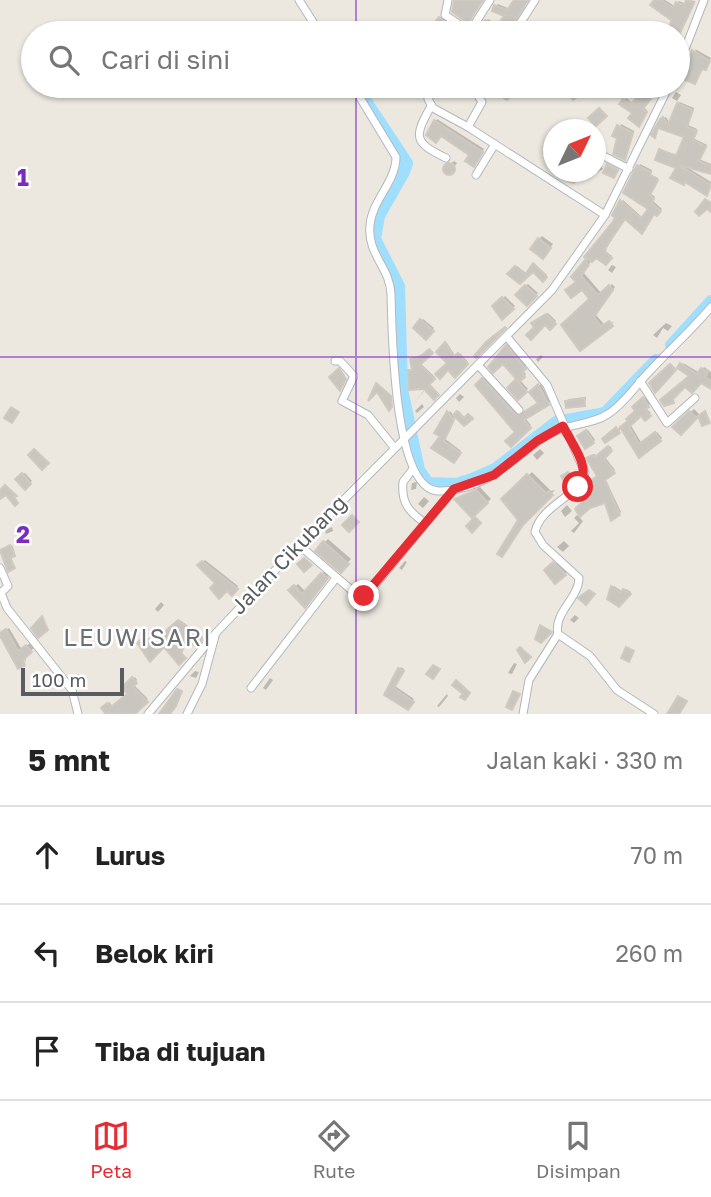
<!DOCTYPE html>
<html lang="id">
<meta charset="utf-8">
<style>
body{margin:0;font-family:"Golos Text",sans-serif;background:#f6f6f6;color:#222}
.compass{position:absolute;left:543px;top:119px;width:63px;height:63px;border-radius:50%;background:#fff;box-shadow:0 2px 5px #0004;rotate:47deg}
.scale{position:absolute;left:21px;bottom:18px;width:103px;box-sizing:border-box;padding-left:7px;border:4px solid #595d61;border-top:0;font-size:19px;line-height:24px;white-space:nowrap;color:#595d61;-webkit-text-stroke:5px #fff;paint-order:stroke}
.stop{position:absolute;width:21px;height:21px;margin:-16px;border:5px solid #e62c33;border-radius:50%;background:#fff}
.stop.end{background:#e62c33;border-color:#fff;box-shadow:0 2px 7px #0008}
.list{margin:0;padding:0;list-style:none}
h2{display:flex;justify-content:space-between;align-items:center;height:91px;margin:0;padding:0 28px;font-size:30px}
h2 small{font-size:23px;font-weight:400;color:#767676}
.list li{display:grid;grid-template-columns:46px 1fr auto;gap:21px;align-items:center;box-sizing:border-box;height:98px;padding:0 28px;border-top:2px solid #e0e0e0}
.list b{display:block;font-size:26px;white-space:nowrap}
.list em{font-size:23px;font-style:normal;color:#767676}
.icon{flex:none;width:38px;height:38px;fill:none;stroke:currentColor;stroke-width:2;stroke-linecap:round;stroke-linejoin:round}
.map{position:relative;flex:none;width:711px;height:714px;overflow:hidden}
.search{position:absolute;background:#fff;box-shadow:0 2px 5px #0004;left:21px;right:21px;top:21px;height:77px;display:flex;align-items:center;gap:18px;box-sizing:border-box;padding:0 24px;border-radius:38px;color:#767676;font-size:26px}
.sheet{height:385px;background:#fff}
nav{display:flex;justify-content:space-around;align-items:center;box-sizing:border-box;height:98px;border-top:2px solid #e0e0e0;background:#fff;font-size:19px;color:#767676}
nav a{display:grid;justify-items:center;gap:4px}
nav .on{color:#e62c33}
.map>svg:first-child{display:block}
</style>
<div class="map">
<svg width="711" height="714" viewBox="0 0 711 714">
<rect width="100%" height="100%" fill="#ece8e0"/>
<!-- shadow -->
<g fill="#0003">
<polygon points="516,0 529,0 509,29 511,33 478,33 488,19 499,26 506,15 496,6 498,4 510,9"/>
<polygon points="656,0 665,0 676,7 679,1 686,4 688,0 695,1 678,39 678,33 671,33 673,19"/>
<polygon points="443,17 459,29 456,33 429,33"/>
<polygon points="695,49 711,58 707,66 702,67"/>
<polygon points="638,86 654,92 643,107 647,110 640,123 634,112 622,104 626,98 634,104 641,94 635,89"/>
<polygon points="676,92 681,95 677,101 694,108 688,125 697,129 693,138 707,145 699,159 711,164 711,172 685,166 711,182 708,192 661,150 678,155 687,136 659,126 655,136 661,120 666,117 670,124 680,103 672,98"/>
<polygon points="437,119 484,149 475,163 471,155 441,134 428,135"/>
<polygon points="583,124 591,130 579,130"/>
<polygon points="621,124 634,131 625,158 619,137"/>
<polygon points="549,138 554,143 554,145 545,142"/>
<polygon points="596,158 603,169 597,173 596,170"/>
<polygon points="454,161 457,163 449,174 444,170"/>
<polygon points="640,164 652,170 650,174 658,178 650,193 655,197 652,200 662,209 657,214 654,212 643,231 625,217 611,234 614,236 605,251 612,256 607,262 596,255 583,272 602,294 612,284 615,287 595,314 604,324 614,322 581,349 591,299 574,277 617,217 614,215 623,200 643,218 650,208 626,192"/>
<polygon points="542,236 553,244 546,253 539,239"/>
<polygon points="535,264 547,275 543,279 533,270 520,282 510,274 517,266 527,274"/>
<polygon points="612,265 616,267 612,273 608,270"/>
<polygon points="528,284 538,293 527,304 517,295"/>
<polygon points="505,296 515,306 502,317 495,306"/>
<polygon points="548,313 556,321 550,327 545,323 537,327 535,321"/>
<polygon points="423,319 434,328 426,338 415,328"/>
<polygon points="666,323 672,326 668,331 663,328 657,338 653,335"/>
<polygon points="447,343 456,357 460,353 468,362 455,375 448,368 449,363 438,352"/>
<polygon points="508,345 526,366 522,370 526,374 520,380 528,389 518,397 509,388 519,379 503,361 490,367"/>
<polygon points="431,349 420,363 435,377 430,384 438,393 434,397 426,389 413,404 427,387 410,371 414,369 413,359"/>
<polygon points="541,355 543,357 538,362 536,359"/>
<polygon points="683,363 700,373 704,367 711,372 711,387 701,381 685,385 673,396 673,402 665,404 691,375"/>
<polygon points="485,378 520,415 541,403 531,392 541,384 550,402 525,418 531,425 511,445 517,432 477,385"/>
<polygon points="460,394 464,397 459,402 456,398"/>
<polygon points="586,397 585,404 567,401 569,399"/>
<polygon points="645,397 650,404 645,407 651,413 641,414 630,424 642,444 657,432 662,438 639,455 622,428 605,441 638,411"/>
<polygon points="422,404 424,407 417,413 415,411"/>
<polygon points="694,409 699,414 681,433 674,427"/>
<polygon points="450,411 454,416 459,411 466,419 470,415 473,417 464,424 456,415 444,438 461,451 454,461 434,448 443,436 437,433"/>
<polygon points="588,430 595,440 593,442 581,434"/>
<polygon points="610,446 612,449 604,456 615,470 605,478 621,512 612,518 606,500 593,494 599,476 589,457 595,454 597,458"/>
<polygon points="540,449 544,453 537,460 533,455"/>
<polygon points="532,472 551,491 555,490 525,520 502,555 520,520 503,499"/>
<polygon points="25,473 32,481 25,487 18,479"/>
<polygon points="417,482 416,489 411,490 412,483"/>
<polygon points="480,487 491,499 472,516 457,499"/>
<polygon points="424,497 429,501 423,508 418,504"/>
<polygon points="567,505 572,511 565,517 561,511"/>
<polygon points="577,515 583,521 574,533 571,531 579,523 574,518"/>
<polygon points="332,527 333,531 326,534 325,530"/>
<polygon points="328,539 351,559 340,570 317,550"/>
<polygon points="564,541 569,546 563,552 557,547"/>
<polygon points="12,545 15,553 11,555 14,567 2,549"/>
<polygon points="205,560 238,586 232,593 200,565"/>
<polygon points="405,561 407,562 402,570 399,568"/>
<polygon points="556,562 567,572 555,581 547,570"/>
<polygon points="325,571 329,575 308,603 291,590 298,584 306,592"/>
<polygon points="614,586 623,592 626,589 631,592 619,605 609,592"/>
<polygon points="161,602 164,605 158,612 155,609"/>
<polygon points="575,615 579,618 574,623 570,620"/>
<polygon points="180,620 203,637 196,644 187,637 181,652 185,656 179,663 164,645 140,643 145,638 148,642 152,639 155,642"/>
<polygon points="9,628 22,650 30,643 34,648 25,655 26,662 20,651 23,664 4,631"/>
<polygon points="514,663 517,664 512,674 508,673"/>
<polygon points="401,667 404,669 395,686 414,699 408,707 386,694"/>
<polygon points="195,671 199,672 196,678 190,676"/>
<polygon points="78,674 82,678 77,684 73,679"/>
<polygon points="135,677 137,680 133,684 148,699 132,714 109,714 103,708 109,702 113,707 130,694 124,687"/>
<polygon points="270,678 273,680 266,690 263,688"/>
<polygon points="447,694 448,696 439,707 437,706"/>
</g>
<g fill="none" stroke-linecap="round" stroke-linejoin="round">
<!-- river -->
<g stroke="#9fdffd" stroke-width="12">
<polyline points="356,86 407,163 404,172 379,216 375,239 399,286 402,389 419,470 428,483 457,484 472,479 495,469 556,422 605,413 656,360"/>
<polyline points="671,345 711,301"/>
</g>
</g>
<!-- building -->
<g fill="#c9c5bf" stroke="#d0c9bf" stroke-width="2">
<polygon points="454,0 483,0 468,23 452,12"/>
<polygon points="514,0 528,0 508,33 476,33 485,20 496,27 504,16 492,11 494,5 507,10"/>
<polygon points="654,0 661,0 673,8 676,2 684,5 686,0 694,3 680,33 669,33 671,20 650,5"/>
<polygon points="439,17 458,32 457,33 426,33"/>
<polygon points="692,50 710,61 706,70 702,69 695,84 682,79"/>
<polygon points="485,86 520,86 507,100"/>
<polygon points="563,86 576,86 582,93 573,100"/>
<polygon points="636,86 642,89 644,87 654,95 643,109 647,112 639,127 628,118 632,113 619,104 623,99 631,104 639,95 633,90"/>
<polygon points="677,103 693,110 687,127 697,131 693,140 706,147 699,161 711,166 711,174 679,165 711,185 707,196 685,182 684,185 670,178 676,168 655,160 659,149 676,156 684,137 658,128 655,138 651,135 660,119 663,117 668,125"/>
<polygon points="599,108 607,116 596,126 588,118"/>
<polygon points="434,120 483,152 474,167 465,161 469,155 441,136 436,143 426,135"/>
<polygon points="617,125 633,133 625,160 613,154 617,138 612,136"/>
<circle cx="449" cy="169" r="6"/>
<polygon points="607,164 618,170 614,178 603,173"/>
<polygon points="637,165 651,172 650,175 658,180 650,195 654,199 652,203 661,211 657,216 654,214 642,234 625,219 606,247 605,253 612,258 606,265 596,258 592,262 584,257 612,223 615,218 612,215 620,200 641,218 648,209 623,193"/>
<polygon points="565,172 577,177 574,183 562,179"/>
<polygon points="705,199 711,203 711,212 707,209 699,216 695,212"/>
<polygon points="538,238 551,248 543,259 530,249"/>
<polygon points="585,260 589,265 581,276 598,295 609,285 613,290 594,317 601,326 609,321 613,326 580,351 561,325 589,299 582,290 571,298 565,290 576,282 571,277"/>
<polygon points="533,263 547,277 543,282 533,272 520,284 507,274 515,266 525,275"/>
<polygon points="525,285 537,296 527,306 515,295"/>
<polygon points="502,297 514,309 502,320 492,306"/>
<polygon points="546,314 556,324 550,330 545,325 531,340 526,335 534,327 531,323"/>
<polygon points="420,319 434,331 426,340 413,328"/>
<polygon points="505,327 506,328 476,358 474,356 486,342"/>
<polygon points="445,342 454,357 458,353 468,364 455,378 448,370 440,379 435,374 447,363 436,352"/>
<polygon points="506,345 526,369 522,372 525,377 519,382 503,364 493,373 488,367"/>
<polygon points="429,349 433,353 420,365 435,379 429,385 439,395 434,400 424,389 409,390 408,370 412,370 410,359 420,357"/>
<polygon points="680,363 697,374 701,368 708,372 705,377 711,381 711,389 701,383 692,393 685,387 673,399 674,403 664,406 660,400 689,376 677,368"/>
<polygon points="670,364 676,370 655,393 649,383"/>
<polygon points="339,368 346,379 340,391 329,377"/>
<polygon points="482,378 517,416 538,403 529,392 538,384 549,405 524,420 531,428 511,447 505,441 515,432 475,385"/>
<polygon points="516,379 527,392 518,400 507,388"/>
<polygon points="376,383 391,396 392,407 389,411 377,392 368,401"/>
<polygon points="643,397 649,407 645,409 651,416 645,421 641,416 629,427 639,444 655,432 661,441 639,458 620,427 628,421 626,419 635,411 632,407"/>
<polygon points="584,398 585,406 566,408 565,401"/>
<polygon points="11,407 19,412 12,423 4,418"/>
<polygon points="447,411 454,420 444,441 461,453 454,463 431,448 440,436 434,433"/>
<polygon points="457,411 464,418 468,414 473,419 464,426 453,415"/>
<polygon points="689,411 697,418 681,435 672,427"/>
<polygon points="705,411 710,423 702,426 698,416"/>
<polygon points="616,427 620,433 605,443 602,439"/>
<polygon points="586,430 594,443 585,449 577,436"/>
<polygon points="608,446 612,451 604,459 615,473 605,480 620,515 611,521 605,503 590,508 580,517 575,509 591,494 586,484 597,476 586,458 593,455 595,457"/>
<polygon points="34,449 49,463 42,470 28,455"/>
<polygon points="568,472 571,476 575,473 577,476 568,487 561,476"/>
<polygon points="22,473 31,484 25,490 15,479"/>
<polygon points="527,474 546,493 549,491 553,495 523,525 502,557 497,554 518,520 501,499"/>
<polygon points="5,485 17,496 14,497 18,503 15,506 6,495 0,499 0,490"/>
<polygon points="476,490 488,503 472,518 454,499"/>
<polygon points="352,515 359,522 349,532 342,525"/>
<polygon points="475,517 481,523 472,533 466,526"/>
<polygon points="323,541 349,564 341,573 315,551"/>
<polygon points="10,545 15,556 10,558 15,568 8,572 0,550"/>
<polygon points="304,558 312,565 304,572 297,564"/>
<polygon points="202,561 238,589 232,596 227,591 219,599 210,588 215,583 197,565"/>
<polygon points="553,562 566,575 555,584 544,570"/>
<polygon points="321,573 328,578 305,608 288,590 294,585 302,594"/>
<polygon points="611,586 621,593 623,589 631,594 619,607 607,599"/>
<polygon points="589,590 595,594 586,605 578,598"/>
<polygon points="42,616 48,630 38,638 31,628"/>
<polygon points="178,620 203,639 196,647 187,639 181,654 186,658 179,665 164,647 150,662 137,643 143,638 146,642 149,639 153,642"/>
<polygon points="540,625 552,632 541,643 535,639"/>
<polygon points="6,629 18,651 26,645 32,652 23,660 25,665 18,669 0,636 0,633"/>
<polygon points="520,647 531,657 525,663 517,650"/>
<polygon points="626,647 634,651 629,662 621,658"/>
<polygon points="433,665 440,669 433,679 426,674"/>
<polygon points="398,668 404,671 394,688 414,702 408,710 384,695"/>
<polygon points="132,677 137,683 133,687 148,702 135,714 105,713 101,708 107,703 111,707 127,694 122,687"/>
<polygon points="456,680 470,693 465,700 460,697 463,694 452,685"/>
<polygon points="177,689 182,691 176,706 170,714 159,714"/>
<polygon points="513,691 520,694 512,710 506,707"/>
<polygon points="678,696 687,701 679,714 667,714"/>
</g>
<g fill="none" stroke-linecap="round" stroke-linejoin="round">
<!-- street casing -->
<g stroke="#b3b7bb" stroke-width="9">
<g id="street">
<polyline points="299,0 320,33"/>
<polyline points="448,0 445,15 470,32"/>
<polyline points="518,27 526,33"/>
<polyline points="469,33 490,0"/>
<polyline points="514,33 535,0"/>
<polyline points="678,67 704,0"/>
<path d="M 353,86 L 396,157 C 396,182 372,200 370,225 C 367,255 390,267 391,294 C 392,328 393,489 438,491 C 481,492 509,463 540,440 C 563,422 589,427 608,414 C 624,404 636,385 649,372 C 669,350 692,330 711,307"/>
<polyline points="435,86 428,99 433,108 468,127 605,215"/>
<polyline points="464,86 477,94 482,102 468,127"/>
<path d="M 431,106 C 414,137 413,142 446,158"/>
<polyline points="596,152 629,169"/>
<polyline points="476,175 495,144"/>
<path d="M 507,337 L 547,385 L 585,473 C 577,498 541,505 535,532 L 543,545 L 579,578 C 579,598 553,613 558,634 L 590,656 L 617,690 L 654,714"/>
<polyline points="335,361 340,361 354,376 342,401 368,415 393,446"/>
<polyline points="478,365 519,410"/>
<polyline points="640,381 667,423 695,398"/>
<path d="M 413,469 L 403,482 C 401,503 409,512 425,523"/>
<polyline points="299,545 356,594 366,596 454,489"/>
<polyline points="0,568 8,586 1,593 7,608 72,690 78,714"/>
<polyline points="251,688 336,578"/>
<polyline points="148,714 215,634 299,545 552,290 605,215 669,86"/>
<polyline points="187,714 202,684 215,636"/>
<polyline points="523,714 529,680 558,634"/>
</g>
</g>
<!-- street -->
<use href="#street" stroke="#fff" stroke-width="7"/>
</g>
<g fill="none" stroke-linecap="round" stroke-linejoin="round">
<!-- route -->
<path stroke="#e62c33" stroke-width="9" d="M 364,596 L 454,489 L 494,475 L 537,441 L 563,426 C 572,445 593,468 578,487"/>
</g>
<!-- grid -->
<path fill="none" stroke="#7b2cbf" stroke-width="2" stroke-opacity="0.55" d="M 356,0 L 356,33M 356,86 L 356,714M 0,357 L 711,357"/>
<g text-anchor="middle" stroke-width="5" stroke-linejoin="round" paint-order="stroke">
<!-- street labels -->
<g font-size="21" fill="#595d61" stroke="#fff">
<text transform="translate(289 555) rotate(-46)" y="7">Jalan Cikubang</text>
</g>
<!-- quarter labels -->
<g font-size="24" letter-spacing="2" fill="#6a7073" stroke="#fff">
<text x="138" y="646">LEUWISARI</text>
</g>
</g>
<g font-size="23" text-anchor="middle" font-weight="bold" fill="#7b2cbf" stroke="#fff" stroke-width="5" stroke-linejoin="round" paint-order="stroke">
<text x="23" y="186">1</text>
<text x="23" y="543">2</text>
</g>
</svg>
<svg class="compass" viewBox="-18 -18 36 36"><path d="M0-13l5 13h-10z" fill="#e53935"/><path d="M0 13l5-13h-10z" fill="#767676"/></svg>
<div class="scale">100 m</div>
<div class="stop" style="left:578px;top:487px"></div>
<div class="stop end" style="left:364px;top:596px"></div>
<div class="search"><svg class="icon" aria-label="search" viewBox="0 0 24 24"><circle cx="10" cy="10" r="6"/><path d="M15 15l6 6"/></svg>Cari di sini</div>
</div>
<section class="sheet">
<h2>5 mnt<small>Jalan kaki · 330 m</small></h2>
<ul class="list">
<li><svg class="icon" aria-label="ahead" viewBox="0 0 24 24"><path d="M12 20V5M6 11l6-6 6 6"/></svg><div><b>Lurus</b></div><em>70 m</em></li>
<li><svg class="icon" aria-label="left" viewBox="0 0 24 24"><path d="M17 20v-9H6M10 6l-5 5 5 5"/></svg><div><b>Belok kiri</b></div><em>260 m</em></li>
<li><svg class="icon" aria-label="arrive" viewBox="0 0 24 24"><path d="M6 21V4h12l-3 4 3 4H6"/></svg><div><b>Tiba di tujuan</b></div></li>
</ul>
</section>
<nav>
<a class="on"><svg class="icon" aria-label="map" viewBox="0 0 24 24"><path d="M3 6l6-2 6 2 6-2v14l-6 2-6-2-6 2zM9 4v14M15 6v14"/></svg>Peta</a>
<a><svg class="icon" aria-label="directions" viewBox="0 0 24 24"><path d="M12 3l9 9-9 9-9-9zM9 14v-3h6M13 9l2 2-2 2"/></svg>Rute</a>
<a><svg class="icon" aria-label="saved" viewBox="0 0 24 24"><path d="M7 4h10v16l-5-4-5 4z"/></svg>Disimpan</a>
</nav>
